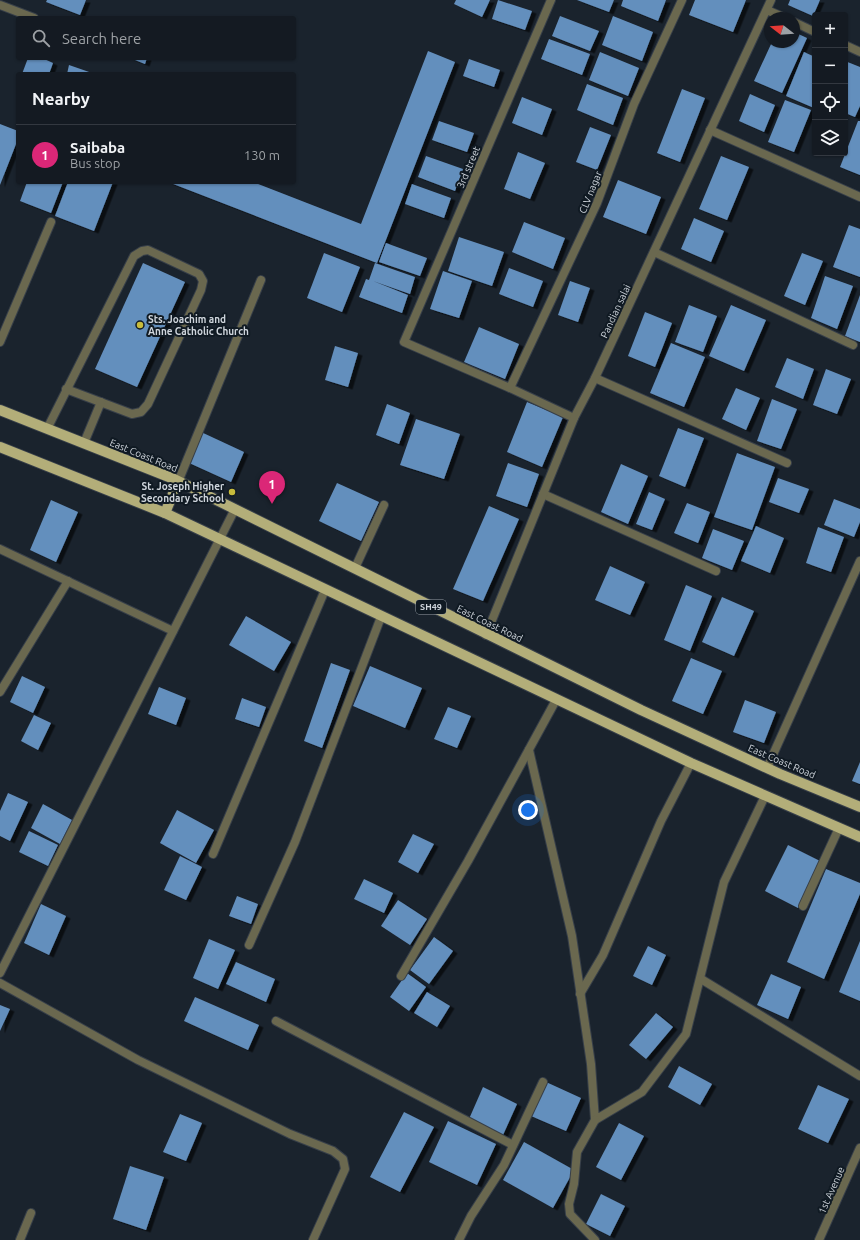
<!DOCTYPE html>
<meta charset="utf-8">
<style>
body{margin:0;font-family:Ubuntu,sans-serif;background:#21272f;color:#f1f3f6}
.controls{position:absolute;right:12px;top:12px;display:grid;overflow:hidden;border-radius:4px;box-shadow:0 1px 3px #0004}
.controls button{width:36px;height:36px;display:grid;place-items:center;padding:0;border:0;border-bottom:1px solid #333840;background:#141a22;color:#f1f3f6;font:20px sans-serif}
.compass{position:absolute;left:764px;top:12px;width:36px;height:36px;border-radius:50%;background:#141a22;box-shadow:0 1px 3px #0004;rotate:287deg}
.you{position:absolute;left:528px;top:810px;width:14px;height:14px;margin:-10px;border:3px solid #fff;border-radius:50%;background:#1a73e8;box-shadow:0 0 0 6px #1a73e833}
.badge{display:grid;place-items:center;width:26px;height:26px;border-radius:50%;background:#db2777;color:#fff;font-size:13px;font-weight:700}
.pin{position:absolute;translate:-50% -33px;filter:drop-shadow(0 1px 2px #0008)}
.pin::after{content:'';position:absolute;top:21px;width:14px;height:12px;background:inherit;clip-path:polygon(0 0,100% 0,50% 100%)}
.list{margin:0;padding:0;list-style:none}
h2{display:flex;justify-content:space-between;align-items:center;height:52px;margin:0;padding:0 16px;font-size:17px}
h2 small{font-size:13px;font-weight:400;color:#9da1a5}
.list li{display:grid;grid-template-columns:26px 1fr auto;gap:12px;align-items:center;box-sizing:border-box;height:60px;padding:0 16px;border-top:1px solid #333840}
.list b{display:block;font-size:15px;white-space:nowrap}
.list p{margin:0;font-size:13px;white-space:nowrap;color:#9da1a5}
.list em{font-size:13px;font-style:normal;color:#9da1a5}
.icon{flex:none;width:22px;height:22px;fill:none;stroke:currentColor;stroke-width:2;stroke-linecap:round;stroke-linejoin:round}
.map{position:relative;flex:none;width:860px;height:1240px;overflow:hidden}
.search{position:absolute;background:#141a22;box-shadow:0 1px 3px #0004;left:16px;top:16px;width:280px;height:44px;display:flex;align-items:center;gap:10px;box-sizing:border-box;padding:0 14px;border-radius:4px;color:#9da1a5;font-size:15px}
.panel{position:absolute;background:#141a22;box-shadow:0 1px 3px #0004;left:16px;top:72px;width:280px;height:112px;border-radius:4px}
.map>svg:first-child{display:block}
</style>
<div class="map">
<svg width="860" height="1240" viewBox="0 0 860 1240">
<defs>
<filter id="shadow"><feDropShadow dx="4.5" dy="2.5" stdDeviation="0" flood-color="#0009"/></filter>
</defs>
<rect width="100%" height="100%" fill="#1a232d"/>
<!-- building -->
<g fill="#648fbd" filter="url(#shadow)">
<polygon points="47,0 86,0 80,15 46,2"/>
<polygon points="456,0 490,0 482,17 454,4"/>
<polygon points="498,0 532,11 525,30 492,19"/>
<polygon points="577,0 614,0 609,12"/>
<polygon points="623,0 666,0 658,21 621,6"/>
<polygon points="695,0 746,0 733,32 689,15"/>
<polygon points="790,0 820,0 813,16 788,5"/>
<polygon points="560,16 599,31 590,51 552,36"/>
<polygon points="613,16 653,32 642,61 602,45"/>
<polygon points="794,32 807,38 782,93 754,81 772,42 794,42"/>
<polygon points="549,39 590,54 582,75 541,59"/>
<polygon points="428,51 455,62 377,263 168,182 253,182 361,224"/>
<polygon points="600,52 639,68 628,96 589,80"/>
<polygon points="804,52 815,57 814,108 786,96"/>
<polygon points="28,58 42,58 53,63 49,74 22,74"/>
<polygon points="130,58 147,58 145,64"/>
<polygon points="469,59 500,70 494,87 463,76"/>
<polygon points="845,61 860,67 860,106 855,117 845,113"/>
<polygon points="69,65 92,73 92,74 67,74"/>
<polygon points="587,84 623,98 613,125 577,110"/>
<polygon points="682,89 705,98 680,162 657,153"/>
<polygon points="750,94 775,105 764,132 739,121"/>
<polygon points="522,97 552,109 542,135 512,123"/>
<polygon points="785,100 811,110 794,152 768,142"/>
<polygon points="439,121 474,133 467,152 432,140"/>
<polygon points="858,121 860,121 860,175 840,167"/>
<polygon points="0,124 18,131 18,139 0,185"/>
<polygon points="590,127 611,135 597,170 576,162"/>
<polygon points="518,152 545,163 530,199 504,189"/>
<polygon points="426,156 463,169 455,191 418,177"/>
<polygon points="721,156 749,167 727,220 699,209"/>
<polygon points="618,180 661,197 646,234 603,217"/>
<polygon points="27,182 63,182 51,213 20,201"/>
<polygon points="68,182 113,182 94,231 55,216"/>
<polygon points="412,184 451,198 444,218 405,204"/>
<polygon points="694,218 724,231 711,262 681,249"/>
<polygon points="524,222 565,238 553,269 512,252"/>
<polygon points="849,225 860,229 860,277 833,267"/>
<polygon points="459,237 504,252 492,286 448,271"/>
<polygon points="386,243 427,258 420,276 379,262"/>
<polygon points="324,253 360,267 342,312 307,298"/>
<polygon points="802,253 823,261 805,305 784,296"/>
<polygon points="143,263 185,282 137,387 95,369"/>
<polygon points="375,263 415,277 410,294 373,281 408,295 402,313 359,297 366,279 369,280"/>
<polygon points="509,268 543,281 533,307 499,294"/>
<polygon points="443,271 472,281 459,318 430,309"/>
<polygon points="825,276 853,286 837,329 811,318"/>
<polygon points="570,281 590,288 578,322 558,315"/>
<polygon points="860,295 860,342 845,336"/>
<polygon points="689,305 717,316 703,352 675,342"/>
<polygon points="731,305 766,320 744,371 709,356"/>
<polygon points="645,312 672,323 655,367 628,356"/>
<polygon points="479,327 519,344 505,379 464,362"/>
<polygon points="671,343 705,357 684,407 650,393"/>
<polygon points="335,346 358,353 348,387 325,380"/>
<polygon points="787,358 814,369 803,399 775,387"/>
<polygon points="826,369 851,379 837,414 813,405"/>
<polygon points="736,388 760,398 746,430 722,419"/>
<polygon points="772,399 797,409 781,449 757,441"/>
<polygon points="527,402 563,417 542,467 507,452"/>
<polygon points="387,404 410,413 399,444 376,435"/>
<polygon points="416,419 460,434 444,479 400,465"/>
<polygon points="678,428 704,438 685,487 659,476"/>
<polygon points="201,432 244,452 231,482 187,462"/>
<polygon points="737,453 775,467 752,530 714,517"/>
<polygon points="508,463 539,474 527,507 496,496"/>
<polygon points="621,464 648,476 628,524 601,512"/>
<polygon points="778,478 809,489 799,513 769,502"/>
<polygon points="337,483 379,502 361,541 319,521"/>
<polygon points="649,492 665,499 652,530 636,524"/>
<polygon points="834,499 860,509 860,522 854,537 824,525"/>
<polygon points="51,500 78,512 56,562 30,550"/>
<polygon points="687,503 710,512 698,543 674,533"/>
<polygon points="489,506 519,519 483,601 453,589"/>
<polygon points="756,526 784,538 770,573 741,561"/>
<polygon points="818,527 844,537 831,572 806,563"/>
<polygon points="713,529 744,541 732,570 702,558"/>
<polygon points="610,566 645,582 630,615 595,600"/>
<polygon points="686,585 712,596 690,651 664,640"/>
<polygon points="722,597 754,611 734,656 702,642"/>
<polygon points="246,616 291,642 274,671 229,645"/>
<polygon points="691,658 722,671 703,714 672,701"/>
<polygon points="331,663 350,670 322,748 304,741"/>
<polygon points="370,666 422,688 405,728 353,706"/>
<polygon points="22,676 45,687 33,713 10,702"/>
<polygon points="159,687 186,698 176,725 148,714"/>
<polygon points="242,698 266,707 259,727 235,719"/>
<polygon points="745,700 776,712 764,743 733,732"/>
<polygon points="448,707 471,716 457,748 434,739"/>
<polygon points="34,715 51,723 38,750 21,741"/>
<polygon points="860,762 860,784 852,781"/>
<polygon points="8,793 28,802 10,841 0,836 0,811"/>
<polygon points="43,804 72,820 60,844 31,828"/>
<polygon points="177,810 214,830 196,863 160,843"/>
<polygon points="29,831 58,845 48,866 19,852"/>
<polygon points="413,834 434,844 418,873 398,862"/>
<polygon points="788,845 822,862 798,908 765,891"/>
<polygon points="180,856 202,867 186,900 164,890"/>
<polygon points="826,869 860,883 860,894 824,979 787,962"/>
<polygon points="364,879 393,893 384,913 354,899"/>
<polygon points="237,896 258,904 251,924 229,916"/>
<polygon points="398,900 427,919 410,945 381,926"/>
<polygon points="41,904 66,916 49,955 24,943"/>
<polygon points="434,937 453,951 429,984 410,970"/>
<polygon points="209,939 235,950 218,989 193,978"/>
<polygon points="860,941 860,1001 839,992"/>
<polygon points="648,946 666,955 652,985 633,976"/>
<polygon points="236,962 275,979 266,1002 226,984"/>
<polygon points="407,973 426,987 409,1011 390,997"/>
<polygon points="771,974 801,987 788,1019 757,1005"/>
<polygon points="427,992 450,1006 437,1027 414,1013"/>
<polygon points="195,997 259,1025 248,1050 184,1021"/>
<polygon points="0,1005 10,1009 0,1031"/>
<polygon points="656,1013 673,1027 646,1059 629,1045"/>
<polygon points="679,1066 712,1084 700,1105 668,1087"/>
<polygon points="546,1082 581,1098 566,1131 531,1116"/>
<polygon points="818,1085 849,1099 828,1143 798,1129"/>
<polygon points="483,1087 517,1104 503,1135 469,1119"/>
<polygon points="404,1112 434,1127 400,1192 370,1177"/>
<polygon points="180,1114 202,1123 186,1161 163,1152"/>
<polygon points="448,1121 496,1144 477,1185 429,1162"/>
<polygon points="619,1123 644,1136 621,1180 596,1167"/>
<polygon points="524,1142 574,1170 553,1208 503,1180"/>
<polygon points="130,1166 164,1177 146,1230 113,1219"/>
<polygon points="601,1194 625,1206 610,1236 586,1224"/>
</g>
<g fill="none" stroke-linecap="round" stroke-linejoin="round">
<!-- lane casing -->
<g stroke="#373f49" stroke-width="10">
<g id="lane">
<polyline points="0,342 51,222"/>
<polyline points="47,429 134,256 142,251 148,250 199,274 203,281 201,290 148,404 141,412 132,414 66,389"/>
<polyline points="84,443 101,402"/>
<polyline points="178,482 261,280"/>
<polyline points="0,983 138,1060 290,1134 333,1151 343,1159 345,1169 313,1240"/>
</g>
</g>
<!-- street casing -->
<g stroke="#373f49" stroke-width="10">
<g id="street">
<polyline points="551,0 404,342 510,388 574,418"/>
<polyline points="0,5 34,18"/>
<polyline points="767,10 785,18"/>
<polyline points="794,22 815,32"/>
<polyline points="845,45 860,52"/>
<polyline points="710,130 860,197"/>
<polyline points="654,252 853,345"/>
<polyline points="595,378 787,463"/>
<polyline points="510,388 597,203 634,104 682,0"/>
<polyline points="543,494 716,571"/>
<polyline points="0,549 173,631"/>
<polyline points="355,568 384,505"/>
<polyline points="486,635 574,418 595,378 771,0"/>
<polyline points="0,692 68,581"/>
<polyline points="529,750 572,936 591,1064 595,1120 642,1092 686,1034 724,882 765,796"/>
<polyline points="767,768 860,561"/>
<polyline points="213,854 325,590"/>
<polyline points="803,906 839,828"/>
<polyline points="249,945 295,842 381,617"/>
<polyline points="0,973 235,509"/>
<polyline points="401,976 468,861 556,700"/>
<polyline points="701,979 860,1076"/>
<polyline points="580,994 603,955 661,821 691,763"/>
<polyline points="276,1021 513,1145"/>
<polyline points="595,1120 577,1152 574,1184 569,1204 570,1214 595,1240"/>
<polyline points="20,1240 31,1213"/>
<polyline points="459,1240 471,1216 504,1165 543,1082"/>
<polyline points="819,1240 860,1148"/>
</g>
</g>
<!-- primary casing -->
<g stroke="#373f49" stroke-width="12">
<g id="primary">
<polyline points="0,410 174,479 641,710 780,774 860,807"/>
<polyline points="0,447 165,513 691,763 860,837"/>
<polyline points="165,513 178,482"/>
</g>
</g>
<!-- lane -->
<use href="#lane" stroke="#6a684f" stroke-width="8"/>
<!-- street -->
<use href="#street" stroke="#6a684f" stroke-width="8"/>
<!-- primary -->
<use href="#primary" stroke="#b3ae79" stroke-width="10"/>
</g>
<!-- markers -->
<g fill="#c7bb3c" stroke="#101a23" stroke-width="1.5">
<circle cx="140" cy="325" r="4"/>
<circle cx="232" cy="492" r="4"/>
</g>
<g text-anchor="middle" stroke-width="4" stroke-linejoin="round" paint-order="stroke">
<!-- shield labels -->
<rect fill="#101a23" stroke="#959ca4" stroke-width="1" x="416" y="600" width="30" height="14" rx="3"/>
<g font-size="9" font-weight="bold" fill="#ced4db">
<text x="431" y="610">SH49</text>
</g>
<!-- street labels -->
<g font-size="10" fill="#ced4db" stroke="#101a23">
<text transform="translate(468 167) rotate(-67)" y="4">3rd street</text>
<text transform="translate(590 192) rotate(-68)" y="4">CLV nagar</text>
<text transform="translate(615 311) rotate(-65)" y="4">Pandian salai</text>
<text transform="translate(144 455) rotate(22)" y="4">East Coast Road</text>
<text transform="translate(490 623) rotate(26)" y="4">East Coast Road</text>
<text transform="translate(782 761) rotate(23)" y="4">East Coast Road</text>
<text transform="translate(831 1190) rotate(-66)" y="4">1st Avenue</text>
</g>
<!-- poi labels -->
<g font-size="10" font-weight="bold" fill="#ced4db" stroke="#101a23" text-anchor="start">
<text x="148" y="323">Sts. Joachim and<tspan x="148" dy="12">Anne Catholic Church</tspan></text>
<text x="224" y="490" text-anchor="end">St. Joseph Higher<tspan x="224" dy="12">Secondary School</tspan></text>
</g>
</g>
</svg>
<div class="controls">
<button>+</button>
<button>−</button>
<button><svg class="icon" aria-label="locate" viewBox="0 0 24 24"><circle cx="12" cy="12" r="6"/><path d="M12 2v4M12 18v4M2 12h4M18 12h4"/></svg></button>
<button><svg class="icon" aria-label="layers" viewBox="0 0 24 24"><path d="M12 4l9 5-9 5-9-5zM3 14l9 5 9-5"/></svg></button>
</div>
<svg class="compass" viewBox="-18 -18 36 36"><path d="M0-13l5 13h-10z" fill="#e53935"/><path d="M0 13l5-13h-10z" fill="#9da1a5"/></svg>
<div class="you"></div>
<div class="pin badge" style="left:272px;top:504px">1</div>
<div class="search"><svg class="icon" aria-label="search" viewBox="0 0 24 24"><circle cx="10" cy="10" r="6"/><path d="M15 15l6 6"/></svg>Search here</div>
<section class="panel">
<h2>Nearby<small></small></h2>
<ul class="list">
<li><span class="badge">1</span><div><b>Saibaba</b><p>Bus stop</p></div><em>130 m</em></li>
</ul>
</section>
</div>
